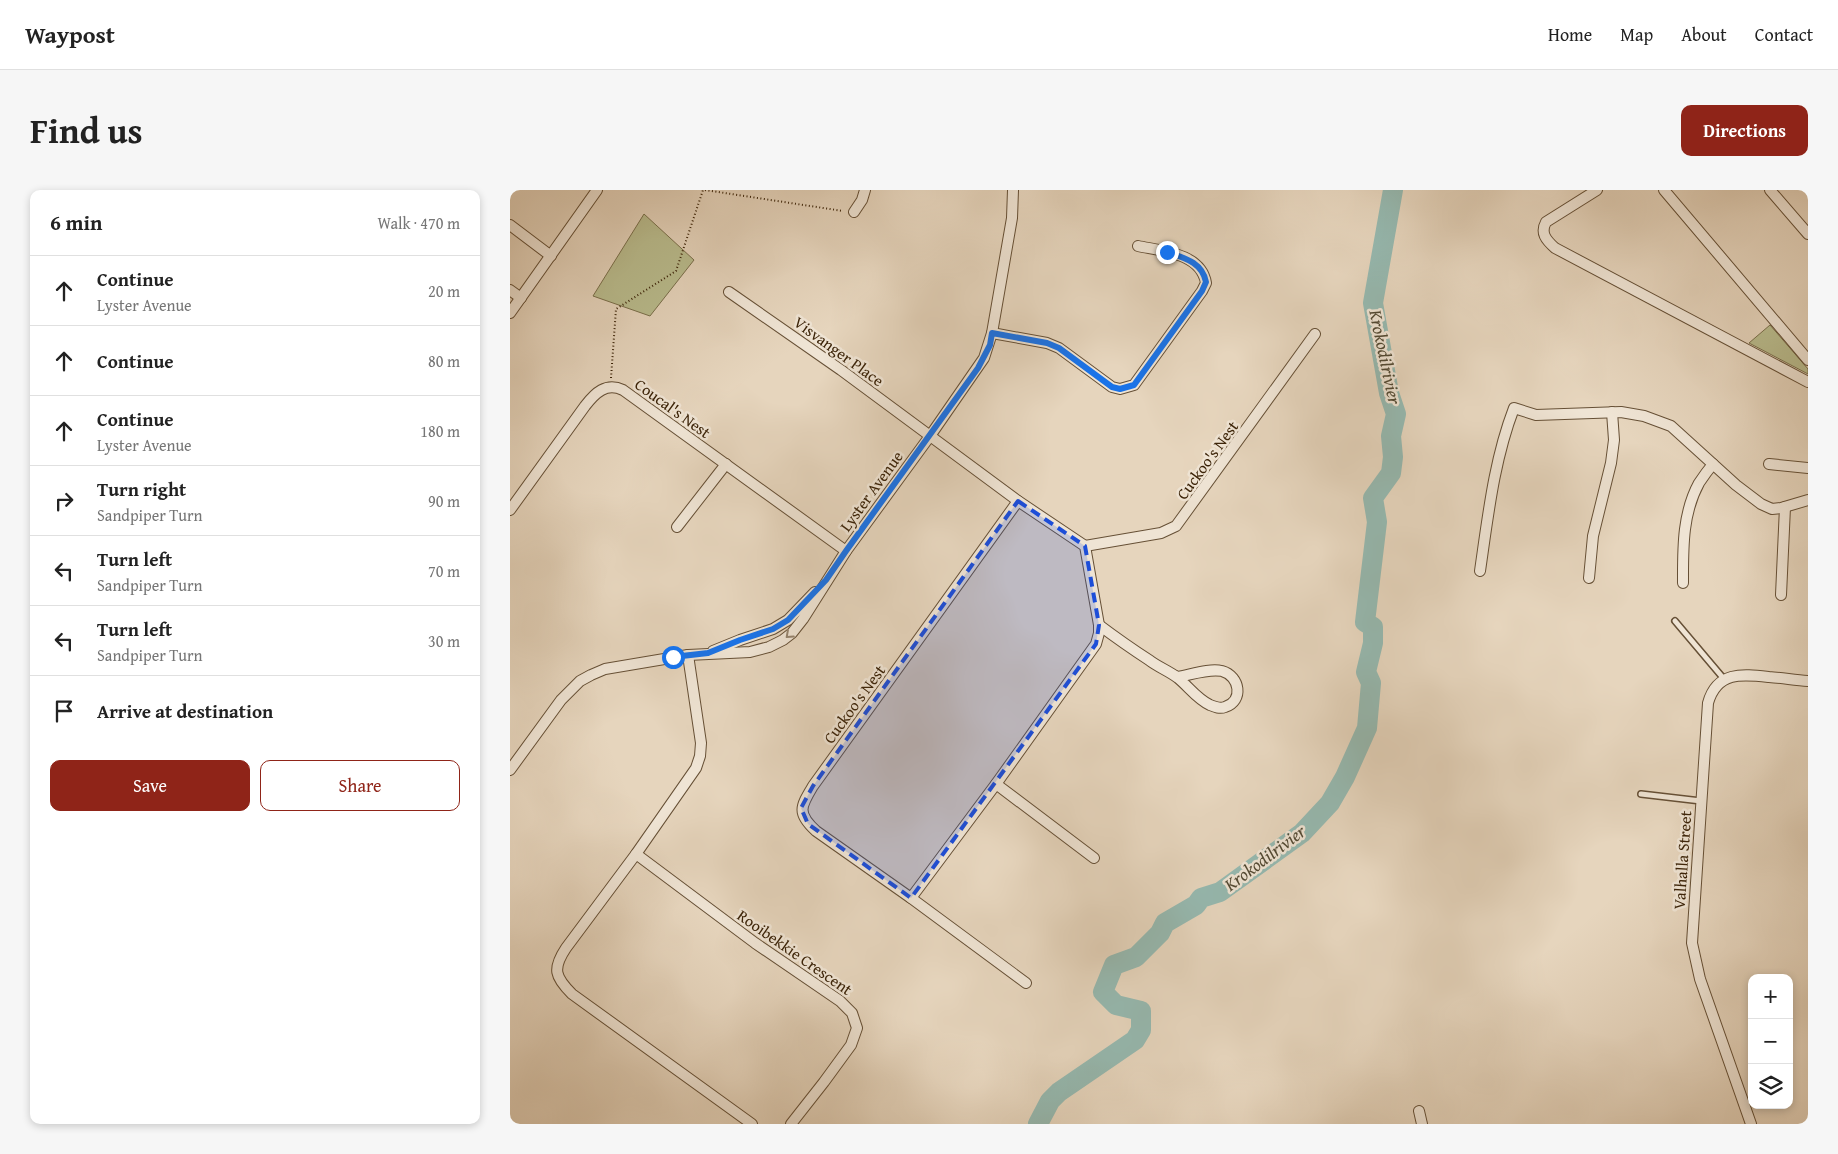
<!DOCTYPE html>
<meta charset="utf-8">
<style>
body{margin:0;font-family:"Gentium Book Plus",serif;background:#f6f6f6;color:#222}
.controls{position:absolute;right:15px;bottom:15px;display:grid;overflow:hidden;border-radius:10px;box-shadow:0 2px 8px #0003}
.controls button{width:45px;height:45px;display:grid;place-items:center;padding:0;border:0;border-bottom:1px solid #e0e0e0;background:#fff;color:#222;font:25px sans-serif}
.stop{position:absolute;width:15px;height:15px;margin:-11px;border:4px solid #1a73e8;border-radius:50%;background:#fff}
.stop.end{background:#1a73e8;border-color:#fff;box-shadow:0 1px 5px #0008}
.list{margin:0;padding:0;list-style:none}
h2{display:flex;justify-content:space-between;align-items:center;height:65px;margin:0;padding:0 20px;font-size:21px}
h2 small{font-size:16px;font-weight:400;color:#767676}
.list li{display:grid;grid-template-columns:32px 1fr auto;gap:15px;align-items:center;box-sizing:border-box;height:70px;padding:0 20px;border-top:1px solid #e0e0e0}
.list b{display:block;font-size:19px;white-space:nowrap}
.list p{margin:0;font-size:16px;white-space:nowrap;color:#767676}
.list em{font-size:16px;font-style:normal;color:#767676}
.actions{display:flex;gap:10px;padding:15px 20px}
.actions a{flex:1;padding:11px 0;border:1px solid #8f2418;border-radius:10px;text-align:center;font-size:18px;color:#8f2418}
.actions .main{background:#8f2418;color:#fff}
.icon{flex:none;width:28px;height:28px;fill:none;stroke:currentColor;stroke-width:2;stroke-linecap:round;stroke-linejoin:round}
.map{position:relative;flex:none;width:1298px;height:934px;overflow:hidden;border-radius:10px}
header{display:flex;align-items:center;gap:30px;box-sizing:border-box;height:70px;padding:0 25px;background:#fff;border-bottom:1px solid #e0e0e0}
header strong{font-size:24px}
nav{display:flex;gap:28px;margin-inline-start:auto;font-size:18px}
.intro{display:flex;align-items:center;justify-content:space-between;box-sizing:border-box;height:120px;padding:0 30px}
h1{margin:0;font-size:35px}
.button{padding:12px 22px;border-radius:10px;background:#8f2418;color:#fff;font-size:18px;font-weight:700}
main{display:flex;gap:30px;padding:0 30px}
aside{flex:1;background:#fff;border-radius:10px;box-shadow:0 2px 8px #0003}
.map>svg:first-child{display:block}
</style>
<header>
<strong>Waypost</strong>
<nav><a>Home</a><a>Map</a><a>About</a><a>Contact</a></nav>
</header>
<div class="intro"><h1>Find us</h1><a class="button">Directions</a></div>
<main>
<aside>
<h2>6 min<small>Walk · 470 m</small></h2>
<ul class="list">
<li><svg class="icon" aria-label="ahead" viewBox="0 0 24 24"><path d="M12 20V5M6 11l6-6 6 6"/></svg><div><b>Continue</b><p>Lyster Avenue</p></div><em>20 m</em></li>
<li><svg class="icon" aria-label="ahead" viewBox="0 0 24 24"><path d="M12 20V5M6 11l6-6 6 6"/></svg><div><b>Continue</b></div><em>80 m</em></li>
<li><svg class="icon" aria-label="ahead" viewBox="0 0 24 24"><path d="M12 20V5M6 11l6-6 6 6"/></svg><div><b>Continue</b><p>Lyster Avenue</p></div><em>180 m</em></li>
<li><svg class="icon" aria-label="right" viewBox="0 0 24 24"><path d="M7 20v-9h11M14 6l5 5-5 5"/></svg><div><b>Turn right</b><p>Sandpiper Turn</p></div><em>90 m</em></li>
<li><svg class="icon" aria-label="left" viewBox="0 0 24 24"><path d="M17 20v-9H6M10 6l-5 5 5 5"/></svg><div><b>Turn left</b><p>Sandpiper Turn</p></div><em>70 m</em></li>
<li><svg class="icon" aria-label="left" viewBox="0 0 24 24"><path d="M17 20v-9H6M10 6l-5 5 5 5"/></svg><div><b>Turn left</b><p>Sandpiper Turn</p></div><em>30 m</em></li>
<li><svg class="icon" aria-label="arrive" viewBox="0 0 24 24"><path d="M6 21V4h12l-3 4 3 4H6"/></svg><div><b>Arrive at destination</b></div></li>
</ul>
<div class="actions"><a class="main">Save</a><a>Share</a></div>
</aside>
<div class="map">
<svg width="1298" height="934" viewBox="0 0 1298 934">
<rect width="100%" height="100%" fill="#e6d5bd"/>
<filter id="stains"><feTurbulence type="fractalNoise" baseFrequency=".004" numOctaves="4"/><feColorMatrix values="0 0 0 0 .2 0 0 0 0 .09 0 0 0 0 .02 0 0 0 .5 -.17"/></filter>
<radialGradient id="worn" r=".72"><stop offset=".6" stop-color="#630" stop-opacity="0"/><stop offset="1" stop-color="#630" stop-opacity=".3"/></radialGradient>
<!-- green -->
<g fill="#b9bc8e" stroke="#7a704c">
<polygon points="134,24 184,70 140,126 83,106"/>
<polygon points="1260,135 1298,179 1298,184 1239,153"/>
</g>
<g fill="none" stroke-linecap="round" stroke-linejoin="round">
<!-- river -->
<polyline stroke="#96b9b0" stroke-width="20" points="528,934 540,911 549,902 625,850 631,840 631,821 606,815 593,802 604,775 626,767 650,743 655,733 686,715 691,708 710,702 792,643 820,613 835,587 857,538 861,493 856,482 863,453 863,437 855,432 867,332 863,308 881,283 883,267 881,246 886,224 879,203 863,113 883,0"/>
<!-- lane casing -->
<g stroke="#665036" stroke-width="8">
<g id="lane">
<polyline points="1165,431 1214,489"/>
<polyline points="1131,604 1191,611"/>
</g>
</g>
<!-- street casing -->
<g stroke="#665036" stroke-width="12">
<g id="street">
<path d="M 1087,0 L 1036,32 C 1030,43 1036,50 1045,58 L 1298,192"/>
<polyline points="1154,0 1298,170"/>
<polyline points="1260,0 1298,44"/>
<polyline points="344,22 352,10 355,0"/>
<polyline points="0,35 41,66"/>
<polyline points="0,100 11,108"/>
<polyline points="219,102 331,180 508,311 575,356 589,435 589,443 586,454 486,594 401,708"/>
<polyline points="0,123 87,0"/>
<path d="M 482,143 L 537,153 L 549,158 L 602,197 L 610,199 L 624,195 L 692,101 L 696,93 C 691,63 652,61 628,56"/>
<polyline points="1259,274 1298,278"/>
<path d="M 508,311 L 303,596 C 291,616 286,623 306,641 L 401,708 L 516,793"/>
<path d="M 0,320 L 75,216 C 85,203 96,192 113,200 L 336,361"/>
<polyline points="167,337 216,274"/>
<polyline points="575,356 651,343 666,336 805,144"/>
<path d="M 970,381 C 978,326 984,270 1004,218 L 1026,225 L 1111,222 L 1134,226 L 1161,236 L 1226,295 L 1251,314 L 1262,319 L 1271,318 L 1298,310"/>
<polyline points="1079,388 1083,346 1101,273 1104,250 1102,222"/>
<path d="M 1173,393 C 1173,360 1172,324 1189,293 C 1193,287 1198,280 1203,274"/>
<polyline points="1271,405 1275,317"/>
<path d="M 589,435 C 605,447 622,459 639,470 C 648,477 659,481 668,488 C 679,497 687,509 700,515 C 705,517 710,519 715,517 C 734,511 730,486 712,481 C 699,478 680,485 667,487"/>
<polyline points="203,461 230,450 263,439 278,430 305,402"/>
<path d="M 178,465 L 191,553 L 190,566 L 186,578 L 126,664 L 56,758 C 42,779 45,787 62,804 L 242,934"/>
<polyline points="0,580 51,510 70,491 81,485 95,479 178,465 240,462 259,457 273,450 282,443 293,429 336,361 420,246 474,168 482,143 502,28 503,0"/>
<polyline points="486,594 584,668"/>
<polyline points="126,664 245,753 330,811 342,823 347,838 341,855 314,892 281,934"/>
<polyline points="909,921 912,934"/>
<path d="M 1241,934 L 1190,789 L 1182,753 L 1198,513 C 1207,481 1232,484 1259,487 C 1272,488 1285,490 1298,491"/>
</g>
</g>
<!-- path -->
<g stroke="#3c2409" stroke-width="2" stroke-dasharray="1 2.5" stroke-linecap="butt">
<polyline points="195,0 333,21"/>
<polyline points="101,188 106,119 166,81 193,0"/>
</g>
<!-- lane -->
<use href="#lane" stroke="#efe4d4" stroke-width="5"/>
<!-- street -->
<use href="#street" stroke="#efe4d4" stroke-width="10"/>
</g>
<!-- one-way arrows -->
<defs><path id="oneway-chevron" d="M-2-3.5L2.5 0L-2 3.5" fill="none" stroke-width="1.6" stroke-linecap="round" stroke-linejoin="round" transform="scale(1.25)"/></defs>
<use stroke="#96846e" href="#oneway-chevron" transform="translate(279 445) rotate(138)"/>
<g fill="none" stroke-linecap="round" stroke-linejoin="round">
<!-- route -->
<path stroke="#1a73e8" stroke-width="6" d="M 163,467 L 198,463 L 230,450 L 263,439 L 278,430 L 316,390 L 336,361 L 468,178 L 480,155 L 482,143 L 537,153 L 549,158 L 602,197 L 610,199 L 624,195 L 692,101 L 696,92 C 692,72 674,68 657,62"/>
</g>
<!-- marked area -->
<path fill="#1d4ed8" fill-opacity="0.2" stroke="#1d4ed8" stroke-width="4" stroke-dasharray="10 6" stroke-linejoin="round" d="M 508,311 L 575,356 L 589,435 L 586,454 L 401,708 L 298,634 L 291,618 L 303,596 Z"/>
<g text-anchor="middle" stroke-width="5" stroke-linejoin="round" paint-order="stroke">
<!-- street labels -->
<g font-size="16" fill="#3c2409" stroke="#efe4d4">
<text transform="translate(329 161) rotate(36)" y="6">Visvanger Place</text>
<text transform="translate(163 218) rotate(36)" y="6">Coucal's Nest</text>
<text transform="translate(697 270) rotate(-54)" y="6">Cuckoo's Nest</text>
<text transform="translate(361 301) rotate(-54)" y="6">Lyster Avenue</text>
<text transform="translate(344 514) rotate(-54)" y="6">Cuckoo's Nest</text>
<text transform="translate(1172 670) rotate(-86)" y="6">Valhalla Street</text>
<text transform="translate(285 762) rotate(35)" y="6">Rooibekkie Crescent</text>
</g>
<!-- water labels -->
<g font-size="18" font-style="italic" fill="#524933" stroke="#efe4d4">
<text transform="translate(875 167) rotate(78)" y="6">Krokodilrivier</text>
<text transform="translate(755 668) rotate(-37)" y="6">Krokodilrivier</text>
</g>
</g>
<rect width="100%" height="100%" filter="url(#stains)"/>
<rect width="100%" height="100%" fill="url(#worn)"/>
</svg>
<div class="controls">
<button>+</button>
<button>−</button>
<button><svg class="icon" aria-label="layers" viewBox="0 0 24 24"><path d="M12 4l9 5-9 5-9-5zM3 14l9 5 9-5"/></svg></button>
</div>
<div class="stop" style="left:163px;top:467px"></div>
<div class="stop end" style="left:657px;top:62px"></div>
</div>
</main>
